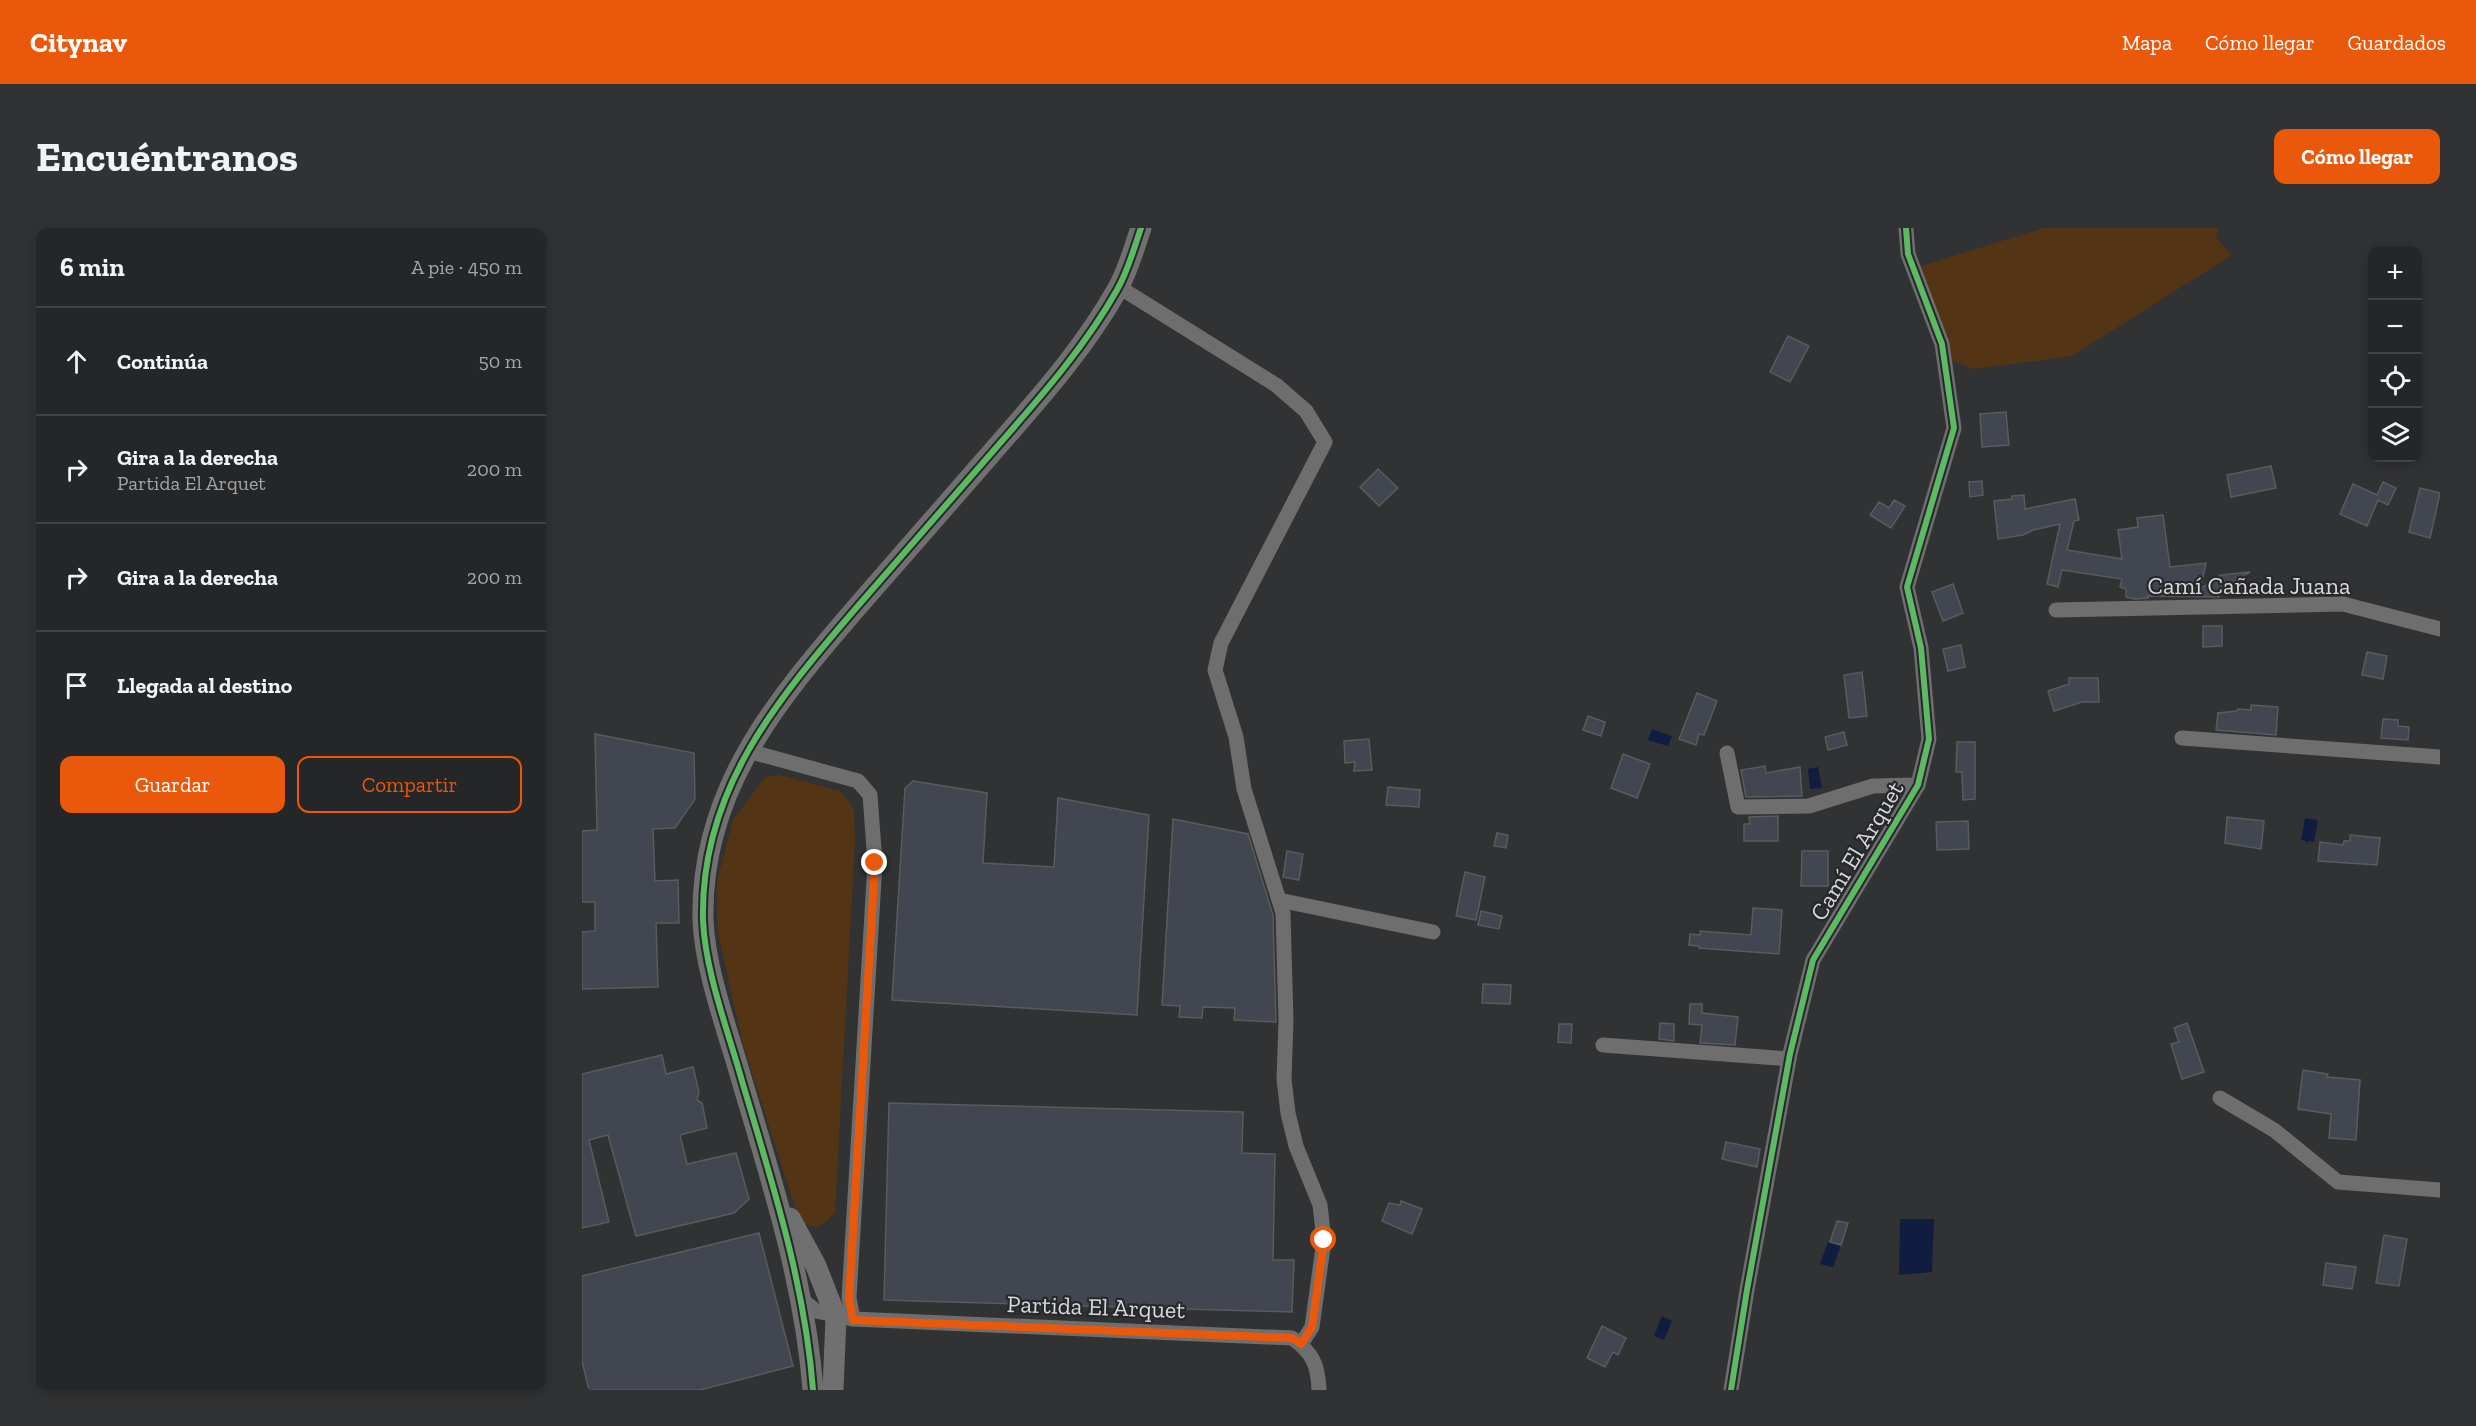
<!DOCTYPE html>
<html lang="es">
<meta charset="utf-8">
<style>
body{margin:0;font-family:"Zilla Slab",serif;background:#313233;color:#f1f3f6}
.controls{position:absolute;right:18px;top:18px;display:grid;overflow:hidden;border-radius:12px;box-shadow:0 3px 15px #0003}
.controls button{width:54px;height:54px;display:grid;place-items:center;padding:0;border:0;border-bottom:2px solid #424344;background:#252627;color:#f1f3f6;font:30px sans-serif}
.stop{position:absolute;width:18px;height:18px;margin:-14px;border:4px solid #ea580c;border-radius:50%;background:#fff}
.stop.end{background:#ea580c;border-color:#fff;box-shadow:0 2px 6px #0008}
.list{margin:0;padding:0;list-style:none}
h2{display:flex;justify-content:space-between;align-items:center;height:78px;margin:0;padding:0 24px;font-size:26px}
h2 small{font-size:20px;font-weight:400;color:#a3a5a7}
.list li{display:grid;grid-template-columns:39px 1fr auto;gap:18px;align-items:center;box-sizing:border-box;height:108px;padding:0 24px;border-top:2px solid #424344}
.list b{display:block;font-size:22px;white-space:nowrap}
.list p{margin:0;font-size:20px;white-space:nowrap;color:#a3a5a7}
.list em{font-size:20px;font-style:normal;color:#a3a5a7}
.actions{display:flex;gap:12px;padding:18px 24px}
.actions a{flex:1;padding:14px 0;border:2px solid #ea580c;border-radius:12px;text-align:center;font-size:21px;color:#ea580c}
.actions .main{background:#ea580c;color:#fff}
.icon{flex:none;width:33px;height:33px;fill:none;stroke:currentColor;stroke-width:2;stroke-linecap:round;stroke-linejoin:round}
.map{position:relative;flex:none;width:1858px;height:1162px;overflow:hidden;border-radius:12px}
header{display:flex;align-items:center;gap:36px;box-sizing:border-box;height:84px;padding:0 30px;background:#ea580c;color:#fff}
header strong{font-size:28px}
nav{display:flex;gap:33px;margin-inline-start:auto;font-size:21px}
.intro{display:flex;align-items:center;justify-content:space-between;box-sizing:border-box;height:144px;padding:0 36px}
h1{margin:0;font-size:42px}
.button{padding:15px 27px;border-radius:12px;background:#ea580c;color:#fff;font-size:21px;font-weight:700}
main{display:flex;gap:36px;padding:0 36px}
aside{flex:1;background:#252627;border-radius:12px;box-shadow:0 3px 15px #0003}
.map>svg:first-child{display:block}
</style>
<header>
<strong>Citynav</strong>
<nav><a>Mapa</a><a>Cómo llegar</a><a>Guardados</a></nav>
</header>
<div class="intro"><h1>Encuéntranos</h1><a class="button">Cómo llegar</a></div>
<main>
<aside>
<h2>6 min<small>A pie · 450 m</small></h2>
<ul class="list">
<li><svg class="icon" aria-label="ahead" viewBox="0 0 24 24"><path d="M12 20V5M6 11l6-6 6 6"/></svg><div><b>Continúa</b></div><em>50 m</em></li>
<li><svg class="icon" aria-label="right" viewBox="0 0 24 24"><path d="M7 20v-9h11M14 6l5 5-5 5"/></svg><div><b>Gira a la derecha</b><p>Partida El Arquet</p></div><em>200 m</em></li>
<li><svg class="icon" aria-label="right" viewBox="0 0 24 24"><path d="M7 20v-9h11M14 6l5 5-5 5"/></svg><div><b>Gira a la derecha</b></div><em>200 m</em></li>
<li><svg class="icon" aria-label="arrive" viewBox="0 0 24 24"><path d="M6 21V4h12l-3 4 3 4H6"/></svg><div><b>Llegada al destino</b></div></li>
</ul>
<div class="actions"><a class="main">Guardar</a><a>Compartir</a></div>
</aside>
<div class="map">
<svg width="1858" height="1162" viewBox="0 0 1858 1162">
<rect width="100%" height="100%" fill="#313234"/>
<!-- green -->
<g fill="#533515">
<polygon points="1462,0 1637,0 1634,10 1650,27 1490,128 1392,141 1370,133 1339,38"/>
<polygon points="198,547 258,563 272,581 273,612 253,984 246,992 235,999 222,996 213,979 160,813 135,700 135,653 151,592 183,549"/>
</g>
<!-- water -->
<g fill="#111d40">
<polygon points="1070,501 1090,508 1086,518 1066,512"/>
<polygon points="1236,539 1240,560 1228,561 1226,541"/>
<polygon points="1723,590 1736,592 1732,614 1727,613 1725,616 1724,613 1719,612"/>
<polygon points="1318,991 1352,991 1350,1044 1317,1047"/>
<polygon points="1246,1014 1259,1017 1251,1039 1238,1036"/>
<polygon points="1080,1088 1090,1093 1082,1112 1072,1108"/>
</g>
<!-- building -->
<g fill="#424650" stroke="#5a5b5c" stroke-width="1.5">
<polygon points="1206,108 1227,118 1208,154 1188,144"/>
<polygon points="1424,184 1427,217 1400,219 1398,186"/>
<polygon points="1689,238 1694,260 1649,269 1645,247"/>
<polygon points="796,241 816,260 797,278 778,259"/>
<polygon points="1400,253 1401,267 1388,269 1387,254"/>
<polygon points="1801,254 1814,260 1806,277 1796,272 1785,298 1758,286 1771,256 1795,267"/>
<polygon points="1838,260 1858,265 1848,310 1827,304"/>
<polygon points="1442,267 1443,281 1493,271 1497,292 1492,293 1485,322 1540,331 1536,302 1556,299 1555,290 1581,287 1588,339 1624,335 1618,361 1639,347 1668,344 1636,362 1637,369 1566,368 1566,370 1553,371 1544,369 1544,361 1538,359 1540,351 1480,342 1476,359 1465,356 1478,296 1451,302 1441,307 1416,311 1412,273 1430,271 1430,268"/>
<polygon points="1312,272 1323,278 1309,300 1288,287 1297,274 1307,280"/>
<polygon points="1371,356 1381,385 1361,393 1350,364"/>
<polygon points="1621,398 1640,398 1640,418 1621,419"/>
<polygon points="1379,417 1383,439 1366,443 1361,421"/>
<polygon points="1785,424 1805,428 1801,451 1780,447"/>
<polygon points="1280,444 1285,488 1267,490 1262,447"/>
<polygon points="1487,450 1516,450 1517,474 1500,474 1472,483 1466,463 1487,456"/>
<polygon points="1115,465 1135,473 1122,507 1117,506 1114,517 1097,511"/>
<polygon points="1669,477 1696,479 1694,507 1634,502 1636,485 1655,483 1656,481 1669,482"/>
<polygon points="1006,488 1023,494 1019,508 1001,502"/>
<polygon points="1801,491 1816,492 1816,498 1827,499 1826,512 1799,510"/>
<polygon points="1262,504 1265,517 1246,522 1243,509"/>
<polygon points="13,506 112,525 113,571 93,600 71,601 73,653 96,652 97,695 74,695 76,759 0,761 0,704 13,703 13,674 0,674 0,603 15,602"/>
<polygon points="787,511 790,542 772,543 773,534 763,535 762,513"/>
<polygon points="1375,514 1393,514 1393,571 1381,572 1380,544 1374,544"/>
<polygon points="1041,526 1068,536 1055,570 1029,560"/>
<polygon points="1183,538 1184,545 1218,539 1220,568 1164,569 1159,542"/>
<polygon points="331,553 405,565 401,635 472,639 476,570 567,587 555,787 310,772 323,560"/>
<polygon points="806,559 838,562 837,579 804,577"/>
<polygon points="1196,588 1196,613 1162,613 1162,596 1168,596 1167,589"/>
<polygon points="1645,589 1682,593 1679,621 1643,615"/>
<polygon points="591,591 666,606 691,687 694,794 652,792 653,780 621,779 620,790 597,789 598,778 580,777"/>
<polygon points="1386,593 1387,621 1355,622 1354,594"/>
<polygon points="915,605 926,607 924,620 912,618"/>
<polygon points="1768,607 1798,610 1795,637 1736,633 1738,614 1761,617 1762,613 1768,613"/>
<polygon points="705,623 721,626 717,652 701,649"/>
<polygon points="1220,623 1246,623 1246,658 1219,658"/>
<polygon points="883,644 903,649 894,692 874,688"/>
<polygon points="1171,680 1200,682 1197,726 1117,720 1117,718 1107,717 1108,706 1118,707 1118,703 1169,707"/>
<polygon points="899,683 920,688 917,701 896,697"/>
<polygon points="901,756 929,757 928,776 900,775"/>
<polygon points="1108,776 1120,776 1120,785 1156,789 1153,817 1118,815 1120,797 1107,796"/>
<polygon points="1078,795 1092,796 1092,813 1077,811"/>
<polygon points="1605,795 1622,844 1600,851 1589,816 1597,814 1592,800"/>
<polygon points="977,796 990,796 989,815 976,814"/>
<polygon points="80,827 84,846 111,839 117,864 115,872 120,875 125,900 98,907 105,936 154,925 167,971 152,985 54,1008 26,907 7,912 27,994 0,1000 0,846"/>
<polygon points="1721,842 1746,846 1745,849 1778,852 1774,912 1747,910 1749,886 1716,881"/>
<polygon points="307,875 661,884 660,925 693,926 691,1032 712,1032 710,1084 302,1072"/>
<polygon points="1144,914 1178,921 1175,939 1140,931"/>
<polygon points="819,973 840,981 830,1006 800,993 807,975 818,977"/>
<polygon points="1255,993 1266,995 1259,1017 1248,1014"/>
<polygon points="177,1005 211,1138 118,1162 7,1162 0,1133 0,1048"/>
<polygon points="1802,1007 1825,1011 1817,1058 1794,1055"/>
<polygon points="1744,1035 1774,1039 1770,1061 1741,1057"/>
<polygon points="1020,1098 1044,1110 1036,1127 1031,1124 1023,1139 1005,1130"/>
</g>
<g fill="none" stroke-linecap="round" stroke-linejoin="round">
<!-- street -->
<g stroke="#6e6e6e" stroke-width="15">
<polyline points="537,59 694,157 724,183 743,214 639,415 633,442 654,509 662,561 701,685 704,793 702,851 706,885 714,918 738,977 742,1012 730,1099 719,1116"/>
<polyline points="1474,382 1761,376 1858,401"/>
<polyline points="1600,510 1858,529"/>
<polyline points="166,523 276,553 288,567 293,635 267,1070 271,1091"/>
<polyline points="1145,525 1156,579 1227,578 1291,558 1336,557"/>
<polyline points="697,672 851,704"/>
<polyline points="1021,817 1207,831"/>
<polyline points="1638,870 1692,902 1756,954 1858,962"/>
<path d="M 220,1072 L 234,1083 L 271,1091 L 710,1110 C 731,1125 736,1137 737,1162"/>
<polyline points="1149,1162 1165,1062 1208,826 1231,732 1336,557 1347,511 1339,420 1325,359 1372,200 1360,116 1326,26 1324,0"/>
</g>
<!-- secondary -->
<g stroke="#717070" stroke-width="21">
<polyline points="208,990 234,1038 254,1089 251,1162"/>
<path d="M 231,1162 C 223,1056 190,954 160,853 C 146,803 123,743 121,692 C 118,562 195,472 275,379 C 319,329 362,279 406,229 C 452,176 500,124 535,62 C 546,43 552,20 559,0"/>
</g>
<!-- cycleway casing -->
<g stroke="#27282b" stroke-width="10">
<g id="cycleway">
<path d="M 231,1162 C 223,1056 190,954 160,853 C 146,803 123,743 121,692 C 118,562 195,472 275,379 C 319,329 362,279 406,229 C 452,176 500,124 535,62 C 546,43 552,20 559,0"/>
<polyline points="1149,1162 1165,1062 1208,826 1231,732 1336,557 1347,511 1339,420 1325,359 1372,200 1360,116 1326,26 1324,0"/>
</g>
</g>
<!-- cycleway -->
<use href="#cycleway" stroke="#5cba63" stroke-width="6"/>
</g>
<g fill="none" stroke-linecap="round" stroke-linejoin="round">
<!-- route -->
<polyline stroke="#ea580c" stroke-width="8" points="293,635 267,1070 271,1092 710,1110 719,1116 730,1099 742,1012"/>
</g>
<g text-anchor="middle" stroke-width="4.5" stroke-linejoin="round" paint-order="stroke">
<!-- street labels -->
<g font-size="24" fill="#d8d9db" stroke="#27282b">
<text x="1667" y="366">Camí Cañada Juana</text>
<text transform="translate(1275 623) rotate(-59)" y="8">Camí El Arquet</text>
<text transform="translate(514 1079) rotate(2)" y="8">Partida El Arquet</text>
</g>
</g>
</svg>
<div class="controls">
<button>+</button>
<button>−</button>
<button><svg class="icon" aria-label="locate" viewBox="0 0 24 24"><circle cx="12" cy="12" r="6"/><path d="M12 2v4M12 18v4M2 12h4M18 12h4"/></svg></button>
<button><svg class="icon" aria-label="layers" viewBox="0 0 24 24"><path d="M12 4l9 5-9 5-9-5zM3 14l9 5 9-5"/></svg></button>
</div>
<div class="stop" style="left:742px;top:1012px"></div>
<div class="stop end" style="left:293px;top:635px"></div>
</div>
</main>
